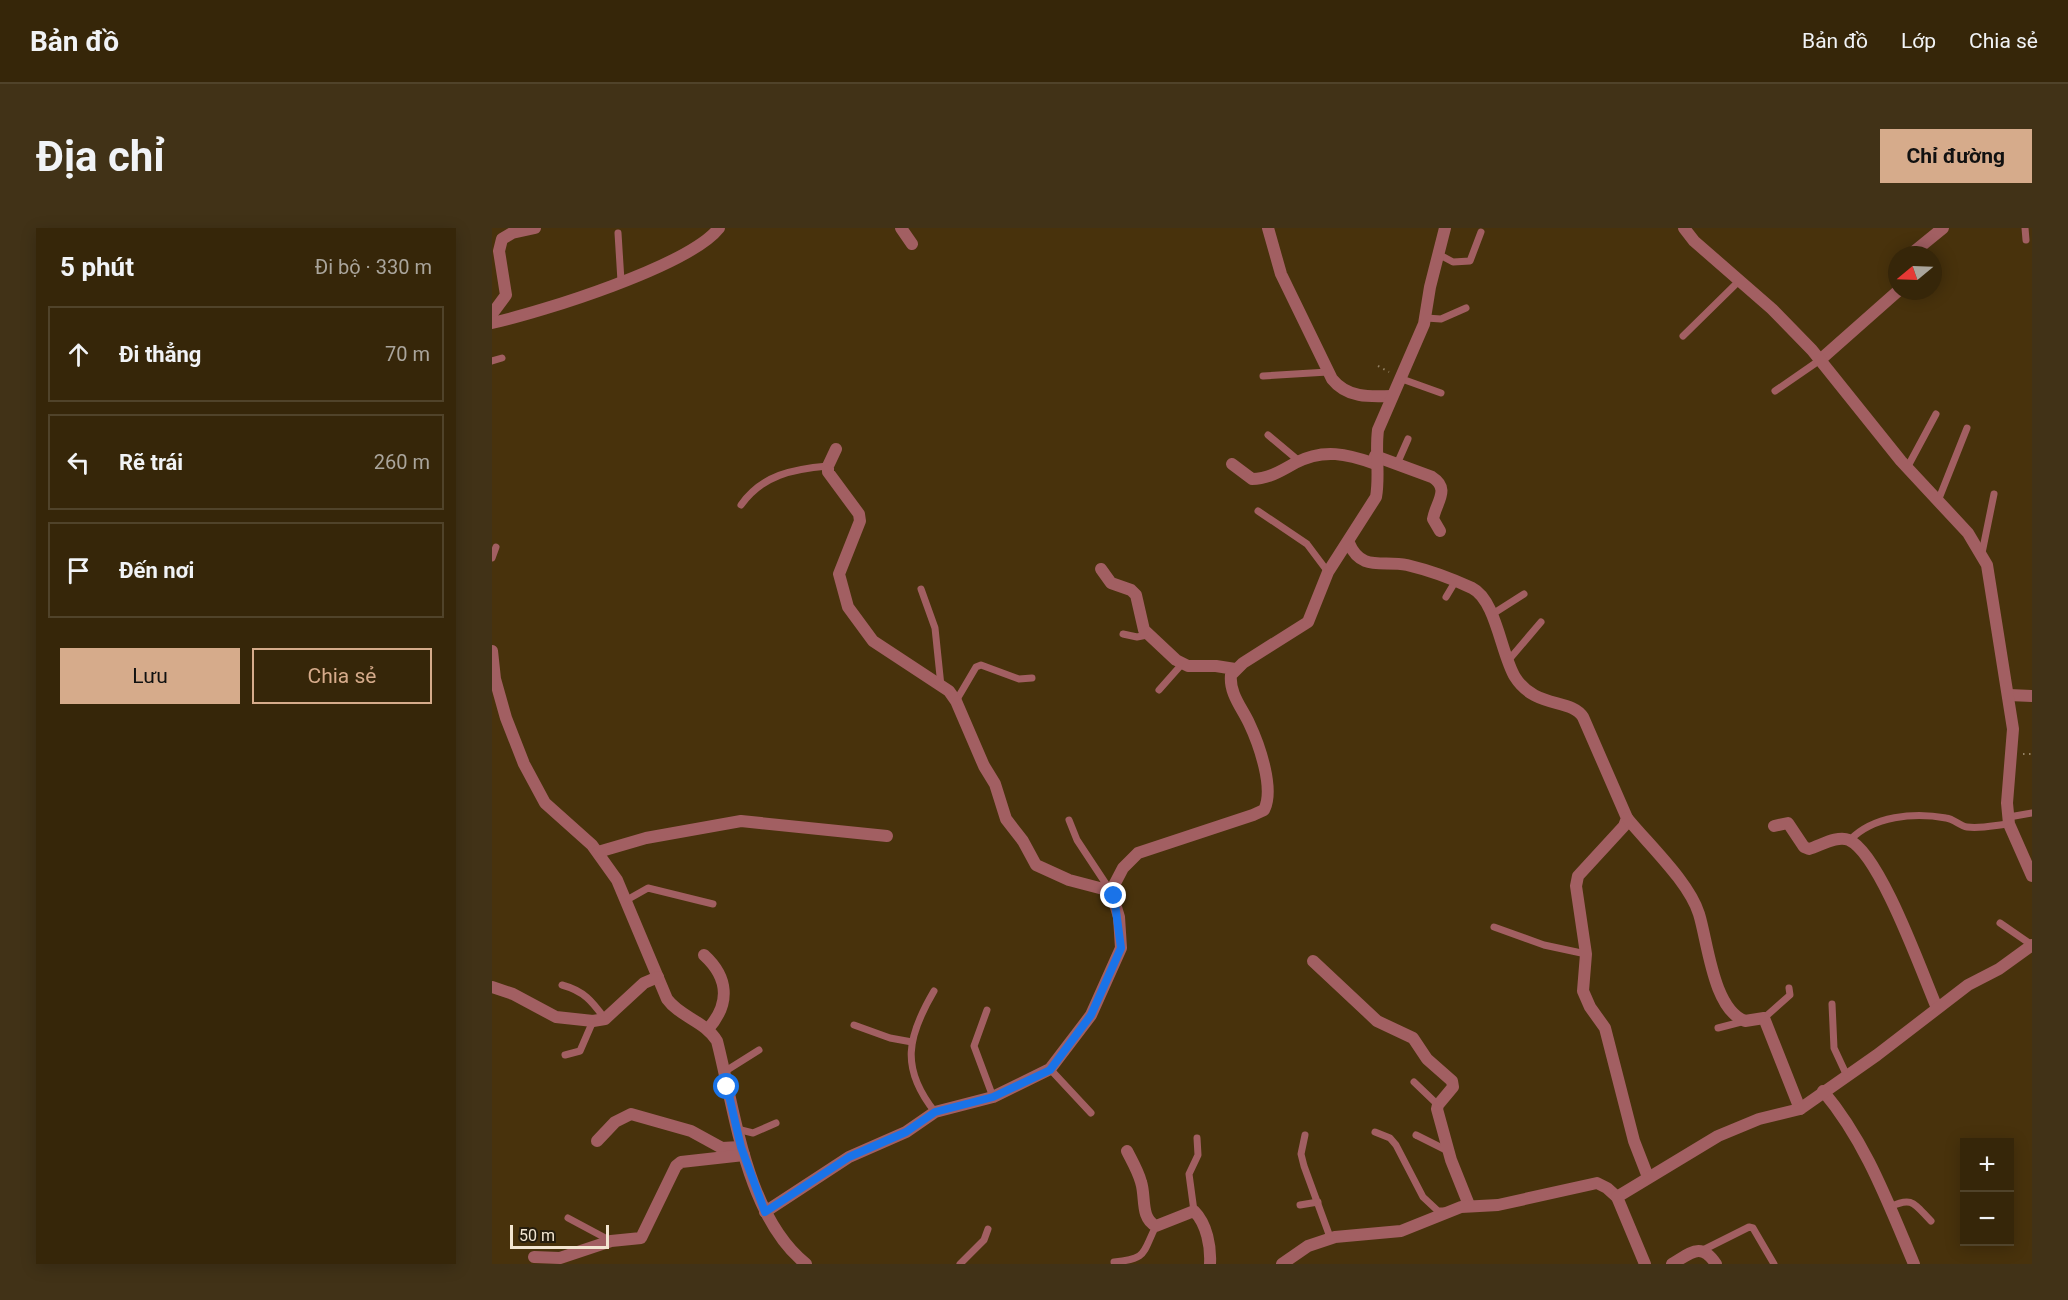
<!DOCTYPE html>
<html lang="vi">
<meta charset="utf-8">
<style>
body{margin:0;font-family:Roboto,sans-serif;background:#413217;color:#f1f3f6}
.controls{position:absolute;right:18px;bottom:18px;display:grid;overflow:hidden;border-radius:0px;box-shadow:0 3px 15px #0003}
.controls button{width:54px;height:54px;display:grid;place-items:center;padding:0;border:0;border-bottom:2px solid #50432a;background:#362609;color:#f1f3f6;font:30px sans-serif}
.compass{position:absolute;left:1396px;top:18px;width:54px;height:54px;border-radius:50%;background:#362609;box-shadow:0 3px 15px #0003;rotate:251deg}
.scale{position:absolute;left:18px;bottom:15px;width:99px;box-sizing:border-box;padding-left:6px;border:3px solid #f2e5d1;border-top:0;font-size:16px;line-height:21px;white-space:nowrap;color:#f2e5d1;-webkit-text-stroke:4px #261d0d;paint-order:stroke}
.stop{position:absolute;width:18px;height:18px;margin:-14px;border:4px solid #1a73e8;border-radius:50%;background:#fff}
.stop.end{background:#1a73e8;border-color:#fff;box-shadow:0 2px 6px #0008}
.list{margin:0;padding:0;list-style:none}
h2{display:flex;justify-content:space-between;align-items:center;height:78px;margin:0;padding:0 24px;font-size:26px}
h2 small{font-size:20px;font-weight:400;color:#aaa59c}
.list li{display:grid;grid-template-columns:39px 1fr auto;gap:18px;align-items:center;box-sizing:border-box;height:96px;margin:0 12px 12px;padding:0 12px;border:2px solid #50432a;border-radius:0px}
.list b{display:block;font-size:22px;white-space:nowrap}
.list em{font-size:20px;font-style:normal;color:#aaa59c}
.actions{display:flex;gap:12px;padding:18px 24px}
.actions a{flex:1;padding:14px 0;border:2px solid #d6ab8b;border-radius:0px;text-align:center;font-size:21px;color:#d6ab8b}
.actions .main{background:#d6ab8b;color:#111}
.icon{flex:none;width:33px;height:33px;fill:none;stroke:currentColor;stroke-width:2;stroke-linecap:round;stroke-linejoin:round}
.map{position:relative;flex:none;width:1540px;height:1036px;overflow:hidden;border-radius:0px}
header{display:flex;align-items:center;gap:36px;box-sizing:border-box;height:84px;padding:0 30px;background:#362609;border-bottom:2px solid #50432a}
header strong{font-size:28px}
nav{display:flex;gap:33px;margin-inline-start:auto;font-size:21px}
.intro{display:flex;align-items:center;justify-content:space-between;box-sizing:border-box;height:144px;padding:0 36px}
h1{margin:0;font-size:42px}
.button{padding:15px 27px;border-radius:0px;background:#d6ab8b;color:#111;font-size:21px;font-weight:700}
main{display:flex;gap:36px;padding:0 36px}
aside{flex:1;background:#362609;border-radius:0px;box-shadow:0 3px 15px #0003}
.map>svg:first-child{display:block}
</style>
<header>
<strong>Bản đồ</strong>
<nav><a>Bản đồ</a><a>Lớp</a><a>Chia sẻ</a></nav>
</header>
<div class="intro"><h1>Địa chỉ</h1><a class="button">Chỉ đường</a></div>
<main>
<aside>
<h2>5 phút<small>Đi bộ · 330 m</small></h2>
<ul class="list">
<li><svg class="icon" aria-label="ahead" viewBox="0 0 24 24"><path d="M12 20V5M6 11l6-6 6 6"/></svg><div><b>Đi thẳng</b></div><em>70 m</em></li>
<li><svg class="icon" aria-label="left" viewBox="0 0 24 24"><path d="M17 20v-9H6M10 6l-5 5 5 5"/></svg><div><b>Rẽ trái</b></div><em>260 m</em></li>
<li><svg class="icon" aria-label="arrive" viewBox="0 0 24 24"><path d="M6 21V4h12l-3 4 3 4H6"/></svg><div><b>Đến nơi</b></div></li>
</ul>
<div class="actions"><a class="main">Lưu</a><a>Chia sẻ</a></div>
</aside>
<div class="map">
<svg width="1540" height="1036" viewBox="0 0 1540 1036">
<rect width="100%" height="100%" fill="#48320c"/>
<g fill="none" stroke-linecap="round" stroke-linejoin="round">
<!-- path -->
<g stroke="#938163" stroke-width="2" stroke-dasharray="1.5 4.5" stroke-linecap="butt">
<polyline points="886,138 897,144"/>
<polyline points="1531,526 1540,526"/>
</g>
<!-- service -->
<g stroke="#a25f62" stroke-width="7">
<polyline points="1533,0 1534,12"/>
<polyline points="126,5 129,53"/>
<polyline points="946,26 961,34 978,33 989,4"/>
<polyline points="934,90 949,91 974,80"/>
<polyline points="1191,108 1247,53"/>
<polyline points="0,133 10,130"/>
<polyline points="771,148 836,144"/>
<polyline points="910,151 949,165"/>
<polyline points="1283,163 1328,132"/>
<polyline points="776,207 807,233"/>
<polyline points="905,236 916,211"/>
<polyline points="1415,240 1444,186"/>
<polyline points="1446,273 1475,200"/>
<path d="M 249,277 C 270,247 301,241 336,238"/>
<polyline points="766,283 815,316 836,344"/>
<polyline points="1490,325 1502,266"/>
<polyline points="0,330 4,319"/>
<polyline points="429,361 443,400 449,458"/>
<polyline points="954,369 963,354"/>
<polyline points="999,387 1032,366"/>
<polyline points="631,406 645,409 655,407"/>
<polyline points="1015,434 1049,394"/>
<polyline points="667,462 690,436"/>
<polyline points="464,473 484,439 489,437 527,451 540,450"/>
<polyline points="1517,589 1540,585"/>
<polyline points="577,592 585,612 618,662"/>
<path d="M 1358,612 C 1381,588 1422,584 1454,590 C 1462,591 1468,598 1475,599 C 1489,601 1504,597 1517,596"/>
<polyline points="133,673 156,660 221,676"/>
<polyline points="1508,695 1540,717"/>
<polyline points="1002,699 1052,717 1094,726"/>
<path d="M 70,757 C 92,763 100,773 113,791"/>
<path d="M 442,763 C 415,809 408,840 443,884"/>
<polyline points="1340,776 1342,820 1355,848"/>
<polyline points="495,782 482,818 501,869"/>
<polyline points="1272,790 1298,767 1297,760"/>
<polyline points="362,797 398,810 420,814"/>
<polyline points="1226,800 1253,793"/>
<polyline points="73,827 88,823 101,793"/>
<polyline points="558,841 599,885"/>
<polyline points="232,844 267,822"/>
<polyline points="922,854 946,877"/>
<polyline points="245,901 261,905 284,895"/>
<polyline points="883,904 898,910 904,917 931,969 946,983 953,983"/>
<polyline points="813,907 809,926 812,938 838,1009 841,1009"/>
<polyline points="924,907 956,923"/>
<polyline points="808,977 826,974"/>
<path d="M 1398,979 C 1421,968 1422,976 1439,993"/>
<polyline points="702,983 697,946 706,927 705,910"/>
<polyline points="76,990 119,1013"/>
<polyline points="1211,1022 1257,999 1261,1000 1282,1036"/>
<path d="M 622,1034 C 656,1031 650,1025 664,998"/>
<polyline points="468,1036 492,1012 496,1001"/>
</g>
<!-- minor -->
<g stroke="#a25f62" stroke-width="12">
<polyline points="409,0 420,16"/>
<path d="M 776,0 L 789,46 L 840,151 C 855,170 877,169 900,168"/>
<polyline points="1418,27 1451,0"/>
<polyline points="0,86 14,67 7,23 10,11 20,5 43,0"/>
<path d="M 0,95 C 50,84 197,38 227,0"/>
<polyline points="1328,132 1406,63"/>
<path d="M 883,228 L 940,249 C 959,261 944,274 941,291 L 948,303"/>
<path d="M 740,236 L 760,251 C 776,251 789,243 803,235 C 832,220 855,226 884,236"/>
<path d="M 857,315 C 869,344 891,332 915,337 C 936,342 961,351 980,360 C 1004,372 1009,426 1023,449 C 1043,481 1079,470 1091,489 L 1135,590 L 1132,598 L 1086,648 L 1084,658 L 1094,726 L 1091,763 L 1098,779 L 1113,800 L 1142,913 L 1156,949"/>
<polyline points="609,341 619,355 639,362 644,367 652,402 684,432 696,438 724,438 743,441"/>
<path d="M 0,423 L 3,451 L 14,490 L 32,536 L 53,575 L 100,617 L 125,652 L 175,771 C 188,789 213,793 225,813 C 243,883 254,988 314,1036"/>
<polyline points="1517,467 1540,468"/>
<path d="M 1135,590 C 1157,617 1197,654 1207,686 C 1216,715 1221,781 1253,793 L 1272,790 L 1308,881"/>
<path d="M 1282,598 L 1296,595 L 1312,619 L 1317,621 C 1328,618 1345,607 1357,612 C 1388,626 1430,745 1445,780"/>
<polyline points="106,624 154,610 249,593 395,608"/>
<path d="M 619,663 L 631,640 L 646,625 L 761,587 L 772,582 C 783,561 767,516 757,495 C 750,480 737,465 739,447 L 751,435 L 816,394 L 836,344 L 884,269 C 888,247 883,225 886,202 L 932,96 L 938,59 L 953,0"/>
<path d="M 212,727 C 236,749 239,775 216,801"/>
<polyline points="821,733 885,793 921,810 935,831 960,853 961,859 946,877 945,881 959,932 977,977"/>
<polyline points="0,759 21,766 64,789 101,793 113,791 152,755 166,749"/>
<path d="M 1331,863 C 1374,914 1396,975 1422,1036"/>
<polyline points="105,913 123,894 139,886 199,903 230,920 248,919"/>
<path d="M 635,923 C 640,933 646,943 649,954 C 654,969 648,990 664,998 L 702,983 C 715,996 719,1019 718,1036"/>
<polyline points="273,984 357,929 414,904 443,884 501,869 558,841 599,787 629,720 627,689 619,663 577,652 544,637 531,613 514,591 503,556 492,538 464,473 457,463 381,413 356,379 347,346 368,293 367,286 336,244 336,238 344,221"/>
<polyline points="42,1029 68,1030 119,1013 149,1010 184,938 189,934 252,927"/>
<polyline points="790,1036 816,1018 843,1009 909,1003 969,979 1006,977 1105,955 1115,960 1125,969"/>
<path d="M 1180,1036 C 1199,1025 1209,1013 1224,1036"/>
</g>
<!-- tertiary -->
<g stroke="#a25f62" stroke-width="12">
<polyline points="1192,0 1202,13 1280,81 1320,122 1409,233 1476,305 1495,337 1521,501 1515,575 1517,596 1540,648"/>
<polyline points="1153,1036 1125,969 1226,908 1267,891 1308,881 1385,827 1476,757 1507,741 1540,717"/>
</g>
</g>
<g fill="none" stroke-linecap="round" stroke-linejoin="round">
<!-- route -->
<polyline stroke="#1a73e8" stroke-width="8" points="235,859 249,919 273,984 357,929 414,904 443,884 501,869 558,842 599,787 629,720 622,668"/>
</g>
</svg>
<div class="controls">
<button>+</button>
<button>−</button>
</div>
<svg class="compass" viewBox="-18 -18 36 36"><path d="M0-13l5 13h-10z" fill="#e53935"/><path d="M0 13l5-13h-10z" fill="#aaa59c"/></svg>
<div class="scale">50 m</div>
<div class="stop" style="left:235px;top:859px"></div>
<div class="stop end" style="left:622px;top:668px"></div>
</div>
</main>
